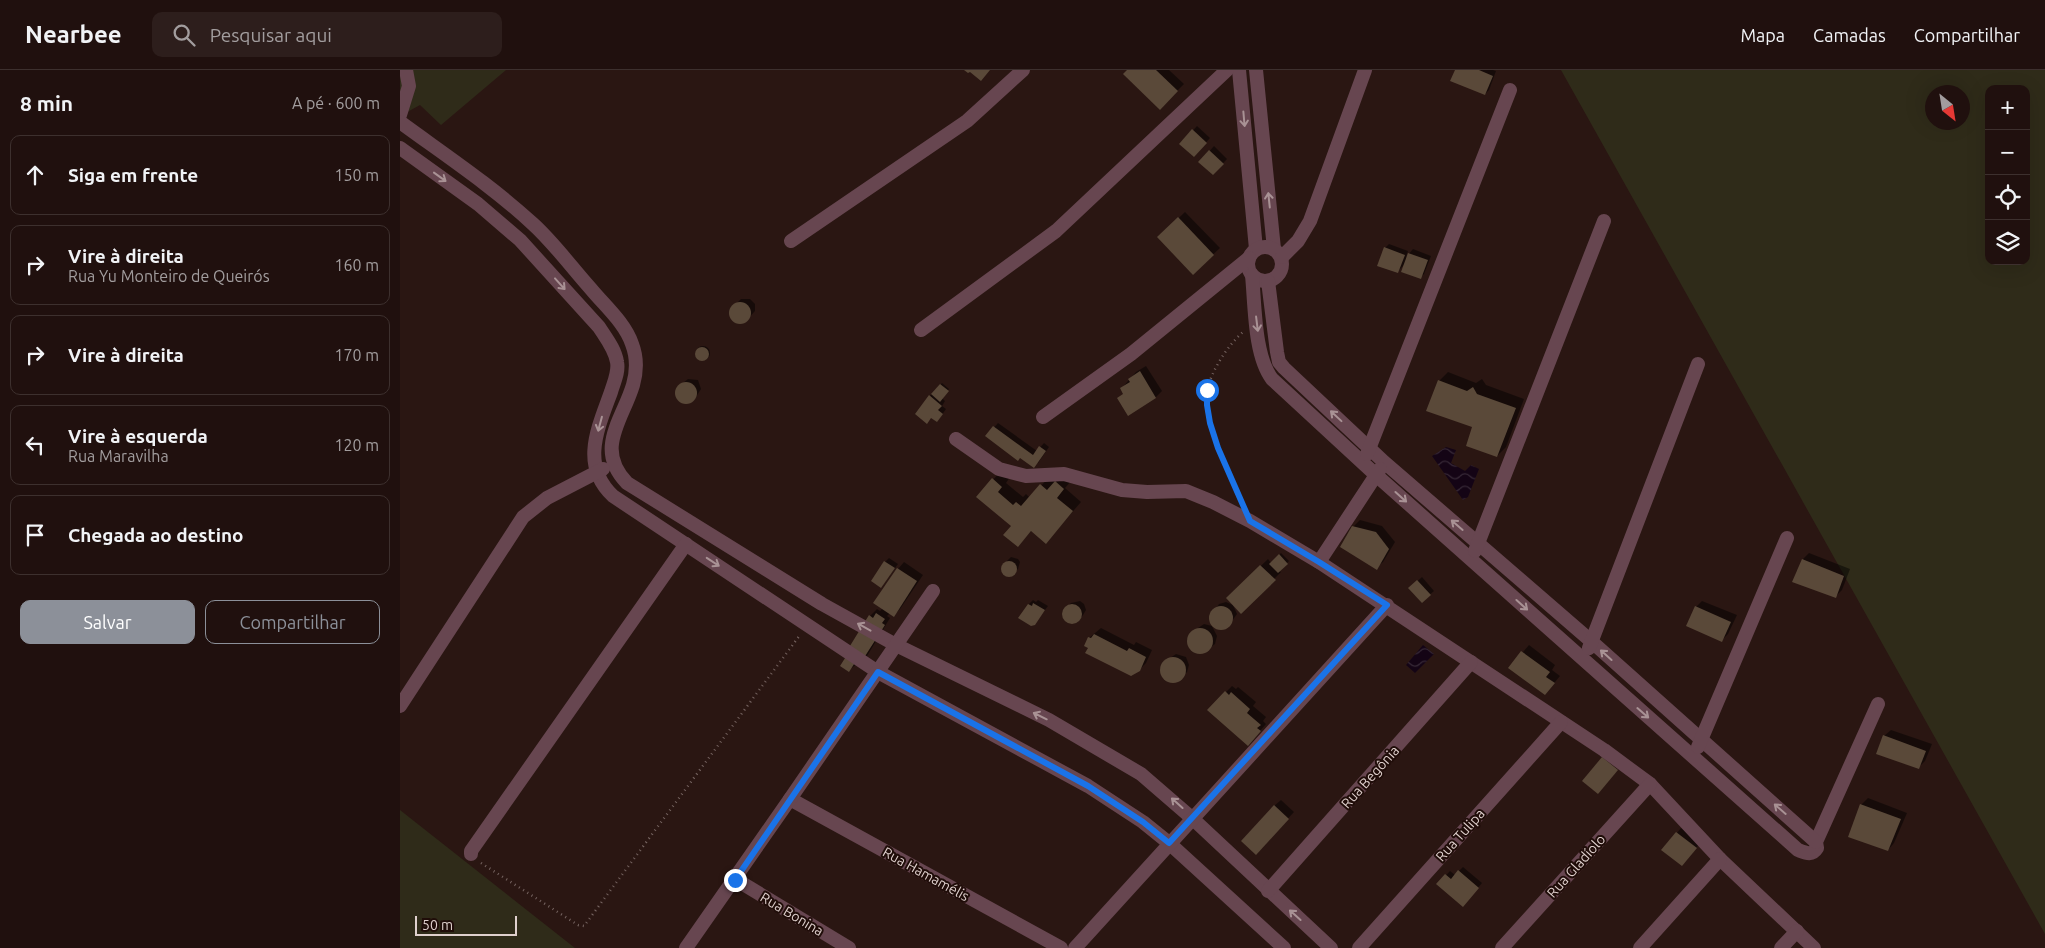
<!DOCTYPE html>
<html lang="pt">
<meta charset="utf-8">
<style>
body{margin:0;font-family:Ubuntu,sans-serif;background:#2d1e1c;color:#f1f3f6}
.controls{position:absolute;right:15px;top:15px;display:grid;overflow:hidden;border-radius:10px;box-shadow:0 5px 20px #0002}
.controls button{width:45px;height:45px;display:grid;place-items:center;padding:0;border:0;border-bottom:1px solid #3d302e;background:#20100e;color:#f1f3f6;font:25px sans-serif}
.compass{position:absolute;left:1525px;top:15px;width:45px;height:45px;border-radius:50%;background:#20100e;box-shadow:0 5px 20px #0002;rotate:150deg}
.scale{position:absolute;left:15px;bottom:12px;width:102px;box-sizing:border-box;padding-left:5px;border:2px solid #dfd0cd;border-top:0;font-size:14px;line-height:18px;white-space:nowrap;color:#dfd0cd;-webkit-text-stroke:4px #200d09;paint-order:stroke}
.stop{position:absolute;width:15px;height:15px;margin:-11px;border:4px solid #1a73e8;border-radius:50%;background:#fff}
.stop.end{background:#1a73e8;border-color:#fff;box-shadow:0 1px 5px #0008}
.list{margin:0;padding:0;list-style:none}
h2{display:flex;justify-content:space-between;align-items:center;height:65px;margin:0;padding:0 20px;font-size:21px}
h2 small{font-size:16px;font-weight:400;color:#a29d9e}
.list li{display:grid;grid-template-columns:32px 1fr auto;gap:15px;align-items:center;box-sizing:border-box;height:80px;margin:0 10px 10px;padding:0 10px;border:1px solid #3d302e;border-radius:10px}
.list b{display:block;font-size:19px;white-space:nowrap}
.list p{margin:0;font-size:16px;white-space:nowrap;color:#a29d9e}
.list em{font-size:16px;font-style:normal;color:#a29d9e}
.actions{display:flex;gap:10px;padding:15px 20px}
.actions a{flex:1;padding:11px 0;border:1px solid #8c9099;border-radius:10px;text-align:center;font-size:18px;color:#8c9099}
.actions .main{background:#8c9099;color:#fff}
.icon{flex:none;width:28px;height:28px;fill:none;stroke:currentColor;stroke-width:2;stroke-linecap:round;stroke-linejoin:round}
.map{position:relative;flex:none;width:1645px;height:878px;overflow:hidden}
header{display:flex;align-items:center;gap:30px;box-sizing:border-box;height:70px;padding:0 25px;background:#20100e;border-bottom:1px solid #3d302e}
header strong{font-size:24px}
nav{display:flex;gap:28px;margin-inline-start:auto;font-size:18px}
.search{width:350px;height:45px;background:#2d1e1c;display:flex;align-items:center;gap:12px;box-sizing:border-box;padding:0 18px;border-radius:10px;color:#a29d9e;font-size:19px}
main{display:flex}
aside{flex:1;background:#20100e}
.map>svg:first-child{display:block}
</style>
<header>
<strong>Nearbee</strong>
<div class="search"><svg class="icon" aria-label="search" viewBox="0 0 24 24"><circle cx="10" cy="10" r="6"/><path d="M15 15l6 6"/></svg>Pesquisar aqui</div>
<nav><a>Mapa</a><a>Camadas</a><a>Compartilhar</a></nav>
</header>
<main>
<aside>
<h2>8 min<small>A pé · 600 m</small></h2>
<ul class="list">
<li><svg class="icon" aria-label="ahead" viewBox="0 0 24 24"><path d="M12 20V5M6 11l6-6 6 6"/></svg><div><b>Siga em frente</b></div><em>150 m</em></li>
<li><svg class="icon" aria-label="right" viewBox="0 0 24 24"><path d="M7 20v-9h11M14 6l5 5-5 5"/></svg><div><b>Vire à direita</b><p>Rua Yu Monteiro de Queirós</p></div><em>160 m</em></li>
<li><svg class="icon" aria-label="right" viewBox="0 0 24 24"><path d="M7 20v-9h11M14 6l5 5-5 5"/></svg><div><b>Vire à direita</b></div><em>170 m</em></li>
<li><svg class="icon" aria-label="left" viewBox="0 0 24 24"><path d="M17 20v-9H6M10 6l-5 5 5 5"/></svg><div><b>Vire à esquerda</b><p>Rua Maravilha</p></div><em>120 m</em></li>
<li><svg class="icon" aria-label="arrive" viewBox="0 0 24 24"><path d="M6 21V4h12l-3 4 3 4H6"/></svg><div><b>Chegada ao destino</b></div></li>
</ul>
<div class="actions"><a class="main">Salvar</a><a>Compartilhar</a></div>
</aside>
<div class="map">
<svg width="1645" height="878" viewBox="0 0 1645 878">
<defs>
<pattern id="water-waves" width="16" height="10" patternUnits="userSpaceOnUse" patternTransform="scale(1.25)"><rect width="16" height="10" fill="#140415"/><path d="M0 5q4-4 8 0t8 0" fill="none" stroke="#362836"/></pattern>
</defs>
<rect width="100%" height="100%" fill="#2a1612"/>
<!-- green -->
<g fill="#2f2b19" fill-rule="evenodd">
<polygon points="0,0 106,0 41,55 20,35 0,46"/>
<path d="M 1161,0 L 1645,0 L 1645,864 ZM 1589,19 L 1626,19 L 1626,191 L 1589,191 ZM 1562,22 L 1562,52 L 1532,52 L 1532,22 Z"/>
<polygon points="0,740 175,878 0,878"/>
</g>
<!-- water -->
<g fill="url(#water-waves)">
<polygon points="1046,377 1056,380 1051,393 1065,401 1071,395 1079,399 1068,427 1063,430 1032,386"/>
<polygon points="1023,575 1034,584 1015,603 1006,595"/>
</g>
<!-- shadow -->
<g fill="#0007">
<polygon points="729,0 769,0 784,14 760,38"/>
<polygon points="1056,0 1093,0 1096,1 1089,20 1085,24"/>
<polygon points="797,56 810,68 794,86 781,74"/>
<polygon points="814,76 827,89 813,104 800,92"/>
<polygon points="785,142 820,178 793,203 759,167"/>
<polygon points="989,174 1008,181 1006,187 1013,179 1031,186 1024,204 1020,208 1005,194 997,202 985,178"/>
<polygon points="341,229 350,229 355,234 355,241 346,251 336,252 332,248 332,238"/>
<circle cx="303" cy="283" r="7"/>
<polygon points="746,296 762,321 756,327 721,319 736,302"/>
<polygon points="1048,302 1076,313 1082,309 1086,315 1124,329 1106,377 1097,386 1039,311"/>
<polygon points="288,309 298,310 301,319 294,330 284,333 278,330 276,324 278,317"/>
<polygon points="542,313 549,319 542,328 545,331 542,336 546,339 541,346 530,326"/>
<polygon points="598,353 637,381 644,373 649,377 638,393 587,366"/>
<polygon points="602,400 610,407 606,413 623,427 626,424 630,428 650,406 656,412 664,403 672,410 665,418 681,432 654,463 632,460 618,476 613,455 578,426"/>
<polygon points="960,450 982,456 995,472 983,492 976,498 953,457"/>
<polygon points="881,483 889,491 879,501 881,502 841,542 828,528 868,489 871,493"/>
<polygon points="1409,483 1450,499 1442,520 1436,526 1403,489"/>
<polygon points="611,487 618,489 620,492 618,499 609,506 603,503 601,499 603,495"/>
<polygon points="489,488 498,494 481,517 485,492"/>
<polygon points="504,492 523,505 500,539 494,545 490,543 487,546 490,548 467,586 449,600 449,585 447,583 470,546 477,539 480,541 483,538 498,499"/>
<polygon points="1022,507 1034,521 1022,531 1010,518"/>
<polygon points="633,530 636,532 638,530 648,536 634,554 629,534"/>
<polygon points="680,531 684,534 686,540 683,545 679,550 671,553 666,550 664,545 667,537 671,533"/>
<polygon points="1302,531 1337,545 1328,564 1322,570 1296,537"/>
<polygon points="826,532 833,535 837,544 829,555 819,559 813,555 810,548 819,534"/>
<polygon points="804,554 812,556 817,566 815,574 803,583 792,580 788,573 792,562"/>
<polygon points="701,558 734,575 736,572 752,580 746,593 739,600 689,578 689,568"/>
<polygon points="1129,575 1155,595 1152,600 1160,606 1145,624 1110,597"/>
<polygon points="776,584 786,587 789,595 787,602 779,610 772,612 765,609 761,603 764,592"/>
<polygon points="832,616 836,619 838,617 856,632 853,636 866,647 863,651 866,654 854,668 826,622"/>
<polygon points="1491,660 1532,674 1525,691 1518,698 1484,666"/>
<polygon points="1468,728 1507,743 1494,773 1488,780 1461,735"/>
<polygon points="881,730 894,742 862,777 874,736"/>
<polygon points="1281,758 1300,773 1286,791 1263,780"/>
<polygon points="1063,797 1082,813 1067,831 1038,814 1050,801 1055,805"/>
</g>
<!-- building -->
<g fill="#5a4939">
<polygon points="564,0 590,0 581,11 570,2 568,3"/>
<polygon points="727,0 756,0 778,21 760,40 723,4"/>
<polygon points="1055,0 1079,0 1093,6 1085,25 1050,11"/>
<polygon points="792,59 807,73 794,87 779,74"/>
<polygon points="809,80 824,94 813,105 798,92"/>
<polygon points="778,147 814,185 793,205 757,167"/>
<polygon points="984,177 1005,185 998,203 977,196"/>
<polygon points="1008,183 1028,190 1021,209 1001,202"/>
<circle cx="340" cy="243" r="11"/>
<circle cx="302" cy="284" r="7"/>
<polygon points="740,301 756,328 728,346 717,328 723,324 720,318 730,312 728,309"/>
<polygon points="1038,310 1067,321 1073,317 1077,324 1116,338 1097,387 1066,376 1072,357 1026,341"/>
<circle cx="286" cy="323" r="11"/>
<polygon points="540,314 549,321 540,332 531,324"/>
<polygon points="529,325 542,336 538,340 543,344 537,352 531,348 527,354 515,344"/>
<polygon points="593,356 633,385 639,376 646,381 634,398 620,388 618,391 585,366"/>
<polygon points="592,408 602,417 598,422 613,435 616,432 621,436 640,414 647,420 655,411 664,419 657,428 673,441 646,474 631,461 618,477 603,465 611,456 576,427"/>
<polygon points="952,456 976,462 989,479 977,500 940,477"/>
<polygon points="879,484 888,494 878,503 869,494"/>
<polygon points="1402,489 1444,506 1436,528 1392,512"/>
<circle cx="609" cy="499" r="8"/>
<polygon points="484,491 495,498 481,518 471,511"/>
<polygon points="860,495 876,510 841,544 826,528"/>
<polygon points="497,498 517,511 494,547 473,533"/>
<polygon points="1017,510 1031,525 1022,533 1008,518"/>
<polygon points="633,533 645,540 635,555 631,556 618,548 628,534 632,536"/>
<circle cx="672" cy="544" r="10"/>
<circle cx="821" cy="548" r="12"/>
<polygon points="1295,536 1331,552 1322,572 1286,556"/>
<polygon points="476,543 485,549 482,553 485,555 460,594 456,591 449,602 440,596 447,585 445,584 469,545 473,548"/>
<circle cx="800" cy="571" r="13"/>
<polygon points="694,564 727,581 729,578 746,587 740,601 731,606 685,583 688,578 684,576 688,567 691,568"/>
<polygon points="1121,581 1150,602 1146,607 1155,613 1145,625 1108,598"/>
<circle cx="773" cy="600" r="13"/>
<polygon points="825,621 829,625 831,622 850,639 847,643 861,655 857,658 861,661 848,676 807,640"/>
<polygon points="1483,665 1526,681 1519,699 1476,684"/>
<polygon points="1202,687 1218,700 1198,724 1182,711"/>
<polygon points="1460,734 1501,749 1488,781 1448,767"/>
<polygon points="874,735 889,749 856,785 841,771"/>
<polygon points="1276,762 1297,778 1282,796 1261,780"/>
<polygon points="1058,800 1079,818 1063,837 1036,814 1045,804 1051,809"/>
</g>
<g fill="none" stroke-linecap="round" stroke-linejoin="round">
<!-- path -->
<g stroke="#766461" stroke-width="2.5" stroke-dasharray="1 4" stroke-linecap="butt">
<path d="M 842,431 C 828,400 806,364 806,329 C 807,306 827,276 843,262"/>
<polyline points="81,793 178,855 184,856 400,565"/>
</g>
<!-- minor -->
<g stroke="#674650" stroke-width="14">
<polyline points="839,0 856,179"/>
<polyline points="856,0 874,179"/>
<polyline points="0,45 9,16 6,0"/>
<path d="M 0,52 C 45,85 92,116 133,154 C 154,173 172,198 191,219 C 205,236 225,253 232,274 C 237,287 237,301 233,315 C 223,349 194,379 227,413 L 422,534 L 496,575 L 649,650 L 741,704 L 793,749 L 931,878"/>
<path d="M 0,78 L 78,134 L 120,170 L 199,257 C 206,268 215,279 217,292 C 219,302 214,312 211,322 C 198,358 180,395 213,426 L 478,602 L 688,716 L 743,752 L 769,773 L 884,878"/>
<polyline points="391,171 567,51 623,0"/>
<circle cx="865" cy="194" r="17"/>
<polyline points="882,187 898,171 910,151 965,0"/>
<path d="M 852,205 C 855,235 854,285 872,309 L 976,405 L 1398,780 C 1406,783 1412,786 1417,778 L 1416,772 L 1478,634"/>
<polyline points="868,211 877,282 879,292 884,298 984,392 1191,571 1416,772"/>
<polyline points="521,260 656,161 827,0"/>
<polyline points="643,347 731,284 849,188"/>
<polyline points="556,369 599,399 626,406 664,404 722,420 747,422 786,421 813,432 850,451 919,492 1204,680 1250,714 1320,789 1414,878"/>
<polyline points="967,384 1110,20"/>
<polyline points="1075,481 1204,151"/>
<polyline points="919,492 980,399"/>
<polyline points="1189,578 1298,294"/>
<polyline points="0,636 123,447 147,428 203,399"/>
<polyline points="1298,677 1387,468"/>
<polyline points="390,729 661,878"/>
<polyline points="71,784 71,781 286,474"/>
<polyline points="335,809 449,878"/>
<polyline points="868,821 1071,592"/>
<polyline points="286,878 390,729 533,521"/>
<polyline points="675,878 987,535"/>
<polyline points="959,878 1161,652"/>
<polyline points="1102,878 1250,714"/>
<polyline points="1240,878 1320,789"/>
<polyline points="1381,878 1397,861"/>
</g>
</g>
<!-- one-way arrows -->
<defs><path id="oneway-shaft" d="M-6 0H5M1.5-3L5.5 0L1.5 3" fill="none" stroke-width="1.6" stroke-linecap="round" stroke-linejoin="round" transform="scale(1.25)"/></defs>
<g stroke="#a99295">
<use href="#oneway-shaft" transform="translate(844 49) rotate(85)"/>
<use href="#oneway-shaft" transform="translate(40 107) rotate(36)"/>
<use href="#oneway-shaft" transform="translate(869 130) rotate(-96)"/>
<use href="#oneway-shaft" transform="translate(160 214) rotate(48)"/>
<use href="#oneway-shaft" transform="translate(857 254) rotate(83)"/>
<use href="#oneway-shaft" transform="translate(936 346) rotate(-137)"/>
<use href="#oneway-shaft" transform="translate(200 354) rotate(105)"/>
<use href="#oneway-shaft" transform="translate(1001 427) rotate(42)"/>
<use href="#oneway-shaft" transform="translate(1057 455) rotate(-139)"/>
<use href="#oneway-shaft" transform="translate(313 492) rotate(33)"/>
<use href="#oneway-shaft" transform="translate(1122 535) rotate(42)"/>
<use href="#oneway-shaft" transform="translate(464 557) rotate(-151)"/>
<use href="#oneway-shaft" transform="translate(1206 585) rotate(-138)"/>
<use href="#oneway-shaft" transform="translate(1243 643) rotate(41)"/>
<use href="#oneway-shaft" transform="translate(640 646) rotate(-154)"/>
<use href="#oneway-shaft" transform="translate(777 733) rotate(-138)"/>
<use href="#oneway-shaft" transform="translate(1380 739) rotate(-139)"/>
<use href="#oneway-shaft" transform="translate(895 845) rotate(-138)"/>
</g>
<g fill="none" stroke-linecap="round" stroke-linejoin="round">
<!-- route -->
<polyline stroke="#1a73e8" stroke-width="6" points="335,810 478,602 688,716 743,752 769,773 987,535 919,492 850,451 818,378 810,353 807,335 807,320"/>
</g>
<g text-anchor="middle" stroke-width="4" stroke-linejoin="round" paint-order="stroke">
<!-- street labels -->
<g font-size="14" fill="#dfd0cd" stroke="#200d09">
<text transform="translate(970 707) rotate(-48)" y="5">Rua Begônia</text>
<text transform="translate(1060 765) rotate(-48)" y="5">Rua Tulipa</text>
<text transform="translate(1176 796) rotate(-48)" y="5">Rua Gladíolo</text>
<text transform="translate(526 804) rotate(29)" y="5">Rua Hamamélis</text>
<text transform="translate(392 844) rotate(31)" y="5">Rua Bonina</text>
</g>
</g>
</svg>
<div class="controls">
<button>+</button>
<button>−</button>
<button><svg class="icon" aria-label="locate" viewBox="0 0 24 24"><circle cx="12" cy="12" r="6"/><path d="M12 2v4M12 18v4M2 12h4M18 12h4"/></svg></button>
<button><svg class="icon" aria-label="layers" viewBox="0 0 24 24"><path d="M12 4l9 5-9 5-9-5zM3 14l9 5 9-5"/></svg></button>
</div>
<svg class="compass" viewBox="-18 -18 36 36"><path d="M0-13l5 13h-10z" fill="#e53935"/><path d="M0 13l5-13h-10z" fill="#a29d9e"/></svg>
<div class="scale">50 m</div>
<div class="stop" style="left:807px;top:320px"></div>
<div class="stop end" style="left:335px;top:810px"></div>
</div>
</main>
